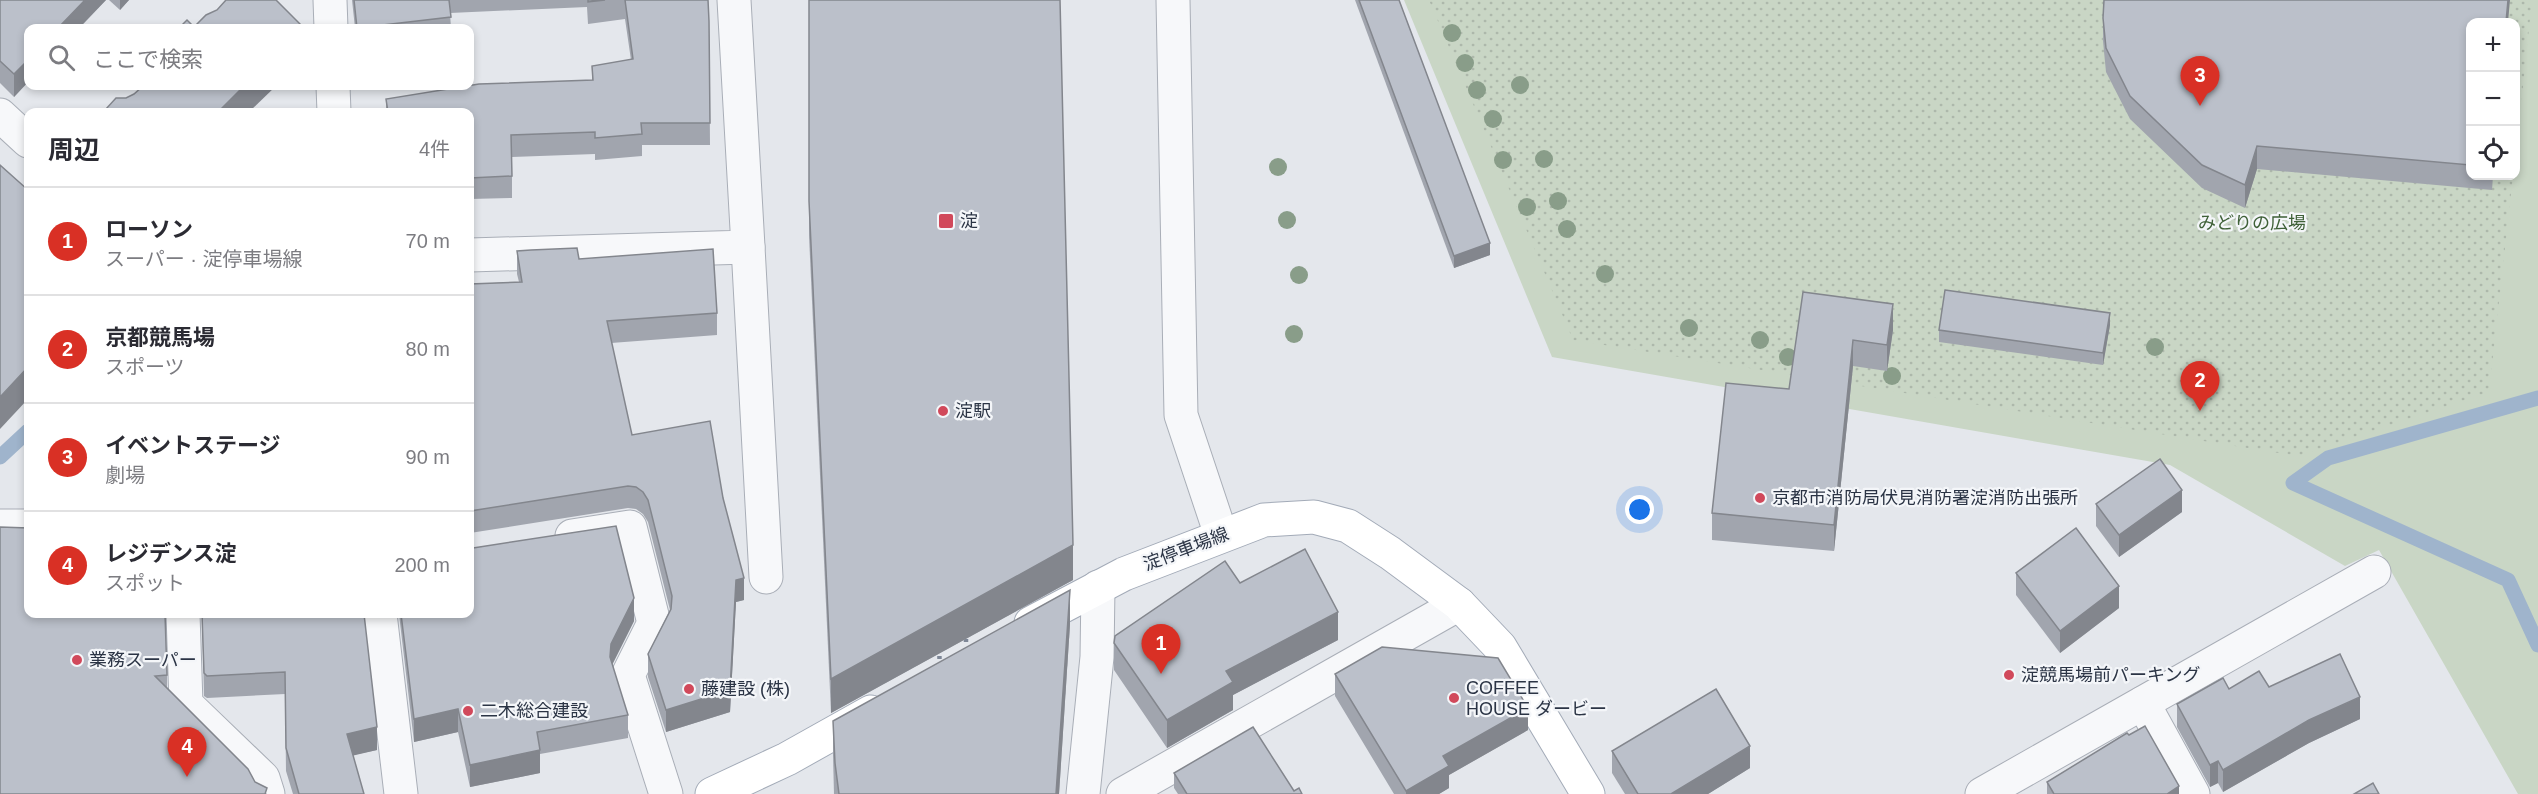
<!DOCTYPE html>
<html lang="ja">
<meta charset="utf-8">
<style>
body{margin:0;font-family:Helvetica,"Noto Sans JP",sans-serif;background:#f2f2f3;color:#2b2b33}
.controls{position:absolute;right:18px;top:18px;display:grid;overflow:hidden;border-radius:12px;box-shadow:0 3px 9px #0003}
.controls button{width:54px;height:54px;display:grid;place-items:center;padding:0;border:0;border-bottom:2px solid #e1e1e2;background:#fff;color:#2b2b33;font:30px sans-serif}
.you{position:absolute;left:1640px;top:510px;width:21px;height:21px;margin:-15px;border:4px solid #fff;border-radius:50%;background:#1a73e8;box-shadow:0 0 0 9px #1a73e833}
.badge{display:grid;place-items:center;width:39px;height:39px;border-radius:50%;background:#d93025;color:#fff;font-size:20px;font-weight:700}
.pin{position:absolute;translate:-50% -50px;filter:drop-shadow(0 2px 3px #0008)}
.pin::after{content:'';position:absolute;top:32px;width:21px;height:18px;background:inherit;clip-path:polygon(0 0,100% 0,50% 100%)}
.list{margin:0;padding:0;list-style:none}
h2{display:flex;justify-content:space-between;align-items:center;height:78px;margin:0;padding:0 24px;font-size:26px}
h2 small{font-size:20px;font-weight:400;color:#7c7c81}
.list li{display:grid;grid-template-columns:39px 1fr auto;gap:18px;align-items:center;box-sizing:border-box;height:108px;padding:0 24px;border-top:2px solid #e1e1e2}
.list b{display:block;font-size:22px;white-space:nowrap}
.list p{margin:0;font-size:20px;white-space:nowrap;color:#7c7c81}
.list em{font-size:20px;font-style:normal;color:#7c7c81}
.icon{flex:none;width:33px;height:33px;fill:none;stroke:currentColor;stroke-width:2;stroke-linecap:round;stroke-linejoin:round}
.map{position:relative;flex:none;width:2538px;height:794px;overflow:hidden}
.search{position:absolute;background:#fff;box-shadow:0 3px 9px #0003;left:24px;top:24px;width:450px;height:66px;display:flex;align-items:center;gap:15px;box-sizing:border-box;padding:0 21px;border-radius:12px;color:#7c7c81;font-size:22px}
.panel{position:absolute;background:#fff;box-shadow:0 3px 9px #0003;left:24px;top:108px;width:450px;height:510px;border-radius:12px}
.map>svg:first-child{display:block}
</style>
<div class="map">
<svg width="2538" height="794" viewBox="0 0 2538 794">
<defs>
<pattern id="park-dots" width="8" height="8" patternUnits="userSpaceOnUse" patternTransform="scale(1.5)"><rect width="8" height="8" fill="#c9d6c5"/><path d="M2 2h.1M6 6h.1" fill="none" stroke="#adb8ab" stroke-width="1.8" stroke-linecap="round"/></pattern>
</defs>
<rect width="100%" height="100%" fill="#e4e7ec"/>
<!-- grass -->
<path fill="#c9d6c5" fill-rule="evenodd" d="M 1404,0 L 2538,0 L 2538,794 L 2518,794 L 2379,550 L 2345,566 L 2170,465 L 1552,357 ZM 2470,22 L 2516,22 L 2516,176 L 2470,176 Z"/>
<!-- park -->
<polygon fill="url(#park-dots)" points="1429,0 2532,0 2516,153 2516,22 2470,22 2470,176 2513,176 2489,392 2298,456 1573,340"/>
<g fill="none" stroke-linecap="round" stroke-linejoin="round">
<!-- stream -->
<g stroke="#9fb4cc" stroke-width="15">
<polyline points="2538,398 2328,458 2293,483 2508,580 2538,645"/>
<polyline points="0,457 28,431"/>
</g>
<!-- minor casing -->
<g stroke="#a9aeb7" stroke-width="35">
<g id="minor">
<polyline points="330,0 331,28"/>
<polyline points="1173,0 1181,415 1221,535"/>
<polyline points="333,86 334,112"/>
<polyline points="0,115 28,141"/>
<polyline points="748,247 766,577"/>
<polyline points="470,255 748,247 734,0"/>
<polyline points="0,526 28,526"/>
<polyline points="572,536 630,527 654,623 628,675 666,794"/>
<polyline points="183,614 186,704 263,778 268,794"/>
<polyline points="380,614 401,794"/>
<polyline points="2143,703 2193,794"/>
<polyline points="1083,794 1097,657 1098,587"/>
<polyline points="1123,794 1459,604"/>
<polyline points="1982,794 2374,572"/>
</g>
</g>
<!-- major casing -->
<g stroke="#a3abb8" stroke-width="35">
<g id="major">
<polyline points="1031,623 1124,574 1264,520 1314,517 1348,526 1390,553 1459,604 1500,647 1588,794"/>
<polyline points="712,794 787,759 871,712"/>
</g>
</g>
<!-- minor -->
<use href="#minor" stroke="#f7f8fa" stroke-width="33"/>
<!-- major -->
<use href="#major" stroke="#fff" stroke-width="33"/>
<!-- rail -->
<g stroke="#7d8696" stroke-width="4.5" stroke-dasharray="3 6" stroke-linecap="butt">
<polyline points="966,621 966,663"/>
<polyline points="939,638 940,680"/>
</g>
</g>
<!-- trees -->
<g fill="#899d89">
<circle cx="1452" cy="33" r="9"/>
<circle cx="1465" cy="63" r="9"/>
<circle cx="1520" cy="85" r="9"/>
<circle cx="1477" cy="90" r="9"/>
<circle cx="1493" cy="119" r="9"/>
<circle cx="1544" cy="159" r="9"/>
<circle cx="1503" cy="160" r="9"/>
<circle cx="1278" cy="167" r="9"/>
<circle cx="1558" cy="201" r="9"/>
<circle cx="1527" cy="207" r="9"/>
<circle cx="1287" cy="220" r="9"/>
<circle cx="1567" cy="229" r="9"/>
<circle cx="1605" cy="274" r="9"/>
<circle cx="1299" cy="275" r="9"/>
<circle cx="1689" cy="328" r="9"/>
<circle cx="1294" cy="334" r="9"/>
<circle cx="1760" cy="340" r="9"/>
<circle cx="2155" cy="347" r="9"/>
<circle cx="1788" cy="357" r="9"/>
<circle cx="1892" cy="376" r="9"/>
</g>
<!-- wall -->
<g fill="#a1a5ae">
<polygon points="0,0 106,0 14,97 0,83"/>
<polygon points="109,0 129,0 120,10"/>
<polygon points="352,0 708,0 709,21 710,145 642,145 642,156 595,160 595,154 512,157 512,198 470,199 470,112 386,112 386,99 592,80 592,66 631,60 625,19 588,24 587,7 450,13 451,28 355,28"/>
<polygon points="809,0 1073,580 831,713 809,236"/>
<polygon points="1355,0 1399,0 1490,255 1454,268"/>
<polygon points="2103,18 2470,22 2470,176 2493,176 2492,190 2257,169 2245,208 2202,188 2130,119 2106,72 2103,41"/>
<polygon points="517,251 579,259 717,313 717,335 611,343 632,435 723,498 744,600 736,602 730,712 666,732 648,677 648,654 670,610 648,522 643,514 636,509 628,508 470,533 470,284 519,282 517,274"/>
<polygon points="1803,292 1893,330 1887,371 1853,366 1834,551 1712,540 1712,513 1789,389"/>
<polygon points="2110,325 2103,365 1939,342 1939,330"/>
<polygon points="2096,504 2182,512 2119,557 2096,526"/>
<polygon points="28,528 167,675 167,688 255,782 267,794 0,794"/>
<polygon points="2016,573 2119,608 2060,653 2016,595"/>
<polygon points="1240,583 1338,640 1233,695 1233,710 1167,748 1114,670 1114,643"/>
<polygon points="202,614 364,614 377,750 353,755 364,794 293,794 286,771 285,694 207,698 204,696"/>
<polygon points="399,614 470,614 634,621 612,665 628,715 628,738 540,754 540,773 470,787 458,732 414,742"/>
<polygon points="1070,624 1059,794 834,794 833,755 833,721"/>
<polygon points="1335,674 1528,730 1449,775 1449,788 1439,794 1394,794 1335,696"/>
<polygon points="2269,687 2360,719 2309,743 2223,792 2218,783 2210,787 2177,727 2177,704 2229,689"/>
<polygon points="1612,751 1750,768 1708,794 1625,794 1612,773"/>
<polygon points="1174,773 1294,791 1302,794 1178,794 1174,788"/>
<polygon points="2047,782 2179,794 2047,794"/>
</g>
<!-- shaded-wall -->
<g fill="#83868d">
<polygon points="85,0 106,0 79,28 58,28"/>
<polygon points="120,0 129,0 120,10"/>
<polygon points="2508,0 2510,0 2508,22 2506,22"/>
<polygon points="28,60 28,82 14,97 14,74"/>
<polygon points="244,86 276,86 249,112 218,112"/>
<polygon points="2257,146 2257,169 2245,208 2245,185"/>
<polygon points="1490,243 1490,255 1454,268 1454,256"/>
<polygon points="1893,304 1893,330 1887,371 1887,345"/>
<polygon points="2110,313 2110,325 2103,365 2103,353"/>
<polygon points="1853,340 1853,366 1834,551 1834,525"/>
<polygon points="28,367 28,399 0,429 0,397"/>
<polygon points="2182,490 2182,512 2119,557 2119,535"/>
<polygon points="1073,545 1073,580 831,713 831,679"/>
<polygon points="744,578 744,600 736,602 730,712 666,732 666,710 736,580"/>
<polygon points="2119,586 2119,608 2060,653 2060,631"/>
<polygon points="1070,590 1070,624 1059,794 1056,794"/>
<polygon points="634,598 634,621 611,667 610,657 611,644"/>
<polygon points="1338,612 1338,640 1233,695 1233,710 1167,748 1167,720 1226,671"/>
<polygon points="2360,697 2360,719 2309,743 2223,792 2223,770 2309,720"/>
<polygon points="1528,708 1528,730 1449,775 1449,788 1439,794 1406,794 1406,791 1443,756"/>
<polygon points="458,709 458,732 414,742 414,719"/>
<polygon points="377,727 377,750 347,757 347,734"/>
<polygon points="1750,746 1750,768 1708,794 1671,794"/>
<polygon points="540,750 540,773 470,787 470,765"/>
<polygon points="2218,761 2218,783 2210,787 2210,765"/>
<polygon points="2179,786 2179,794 2167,794"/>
</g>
<!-- building -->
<g fill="#bbc0ca" stroke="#83868d" stroke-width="1.5">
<polygon points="0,0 85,0 58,28 28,28 28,60 14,74 0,61"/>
<polygon points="226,0 276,0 303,27 301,28 179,28 187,20 194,27 206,15 217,10"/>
<polygon points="354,0 449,0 451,17 357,28"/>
<polygon points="588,0 605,0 588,2"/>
<polygon points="625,0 708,0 709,21 710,123 641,123 642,134 595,138 595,132 511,135 512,176 470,178 470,112 388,112 386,99 479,84 593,80 592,66 633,59"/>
<polygon points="809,0 1060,0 1073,545 831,679 809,201"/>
<polygon points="1359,0 1399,0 1490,243 1454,256"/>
<polygon points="2104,0 2508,0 2506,22 2470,22 2470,165 2257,146 2245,185 2202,165 2130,96 2106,48 2103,18"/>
<polygon points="143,86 244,86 218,112 108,112 105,110 116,98 126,98 134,94"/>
<polygon points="0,165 28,190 28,367 0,397"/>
<polygon points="577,248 579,259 713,249 717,313 607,321 632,435 710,421 723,498 744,578 736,580 730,690 666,710 648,654 671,609 672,596 648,500 643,492 636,487 628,486 470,511 470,284 522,282 517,251 531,250"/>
<polygon points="1945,290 2110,313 2103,353 1939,330"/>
<polygon points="1803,292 1893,304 1887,345 1853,340 1834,525 1712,513 1726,383 1789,389"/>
<polygon points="2160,459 2182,490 2119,535 2096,504"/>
<polygon points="616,526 634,598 611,644 610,657 628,715 537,732 540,750 470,765 458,709 414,719 401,614 470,614 470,548 473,548"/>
<polygon points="0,527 28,528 28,614 165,614 167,675 155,676 248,769 255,782 267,788 265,794 0,794"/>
<polygon points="2076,528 2119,586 2060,631 2016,573"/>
<polygon points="1305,549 1338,612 1226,671 1233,682 1167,720 1114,643 1115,636 1225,561 1240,583"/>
<polygon points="1070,590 1056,794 839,794 835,763 833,721"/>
<polygon points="202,614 364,614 377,727 347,734 364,794 299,794 286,748 285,672 207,676 204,673"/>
<polygon points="1382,647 1498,658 1528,708 1443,756 1449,766 1406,791 1335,674"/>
<polygon points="2340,654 2360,697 2309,720 2223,770 2218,761 2210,765 2177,704 2223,678 2229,689 2259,671 2269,687"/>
<polygon points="1716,689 1750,746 1671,794 1638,794 1612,751"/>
<polygon points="2145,726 2179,786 2167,794 2054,794 2047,782 2127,733 2129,735"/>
<polygon points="1253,727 1294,791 1299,788 1302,794 1187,794 1174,773"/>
<polygon points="2373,783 2379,794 2354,794"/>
</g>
<!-- markers -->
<g fill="#d1495b" stroke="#f4f6f9" stroke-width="2">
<rect x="938" y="213" width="16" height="16" rx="3"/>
<circle cx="943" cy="411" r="6"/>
<circle cx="1760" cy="498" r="6"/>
<circle cx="77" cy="660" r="6"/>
<circle cx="2009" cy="675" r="6"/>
<circle cx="689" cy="689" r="6"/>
<circle cx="1454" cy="698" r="6"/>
<circle cx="468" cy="711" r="6"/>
</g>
<g text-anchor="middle" stroke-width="4.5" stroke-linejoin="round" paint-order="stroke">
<!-- poi labels -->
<g font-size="18" fill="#2b3445" stroke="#f4f6f9" text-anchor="start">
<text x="960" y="227">淀</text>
<text x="955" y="417">淀駅</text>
<text x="1772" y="504">京都市消防局伏見消防署淀消防出張所</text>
<text x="89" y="666">業務スーパー</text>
<text x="2021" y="681">淀競馬場前パーキング</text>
<text x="1466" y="694">COFFEE<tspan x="1466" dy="21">HOUSE ダービー</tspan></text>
<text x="701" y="695">藤建設 (株)</text>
<text x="480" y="717">二木総合建設</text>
</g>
<!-- park labels -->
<g font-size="18" fill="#3f6138" stroke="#f4f6f9">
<text x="2252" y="229">みどりの広場</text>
</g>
<!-- street labels -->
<g font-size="18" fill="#2b3445" stroke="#f4f6f9">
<text transform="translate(1186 549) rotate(-21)" y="6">淀停車場線</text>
</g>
</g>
</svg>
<div class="controls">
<button>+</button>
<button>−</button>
<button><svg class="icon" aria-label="locate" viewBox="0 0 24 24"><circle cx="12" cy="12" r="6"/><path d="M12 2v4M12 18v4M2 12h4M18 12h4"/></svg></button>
</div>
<div class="you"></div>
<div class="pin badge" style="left:1161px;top:674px">1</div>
<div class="pin badge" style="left:2200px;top:411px">2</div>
<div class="pin badge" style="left:2200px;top:106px">3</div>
<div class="pin badge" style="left:187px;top:777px">4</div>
<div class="search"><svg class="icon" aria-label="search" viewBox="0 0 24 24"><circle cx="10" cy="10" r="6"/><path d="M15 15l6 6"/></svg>ここで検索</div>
<section class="panel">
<h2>周辺<small>4件</small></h2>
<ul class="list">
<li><span class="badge">1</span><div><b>ローソン</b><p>スーパー · 淀停車場線</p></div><em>70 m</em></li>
<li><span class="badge">2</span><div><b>京都競馬場</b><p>スポーツ</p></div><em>80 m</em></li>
<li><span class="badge">3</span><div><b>イベントステージ</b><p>劇場</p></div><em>90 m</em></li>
<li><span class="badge">4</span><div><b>レジデンス淀</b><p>スポット</p></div><em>200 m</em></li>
</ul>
</section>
</div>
